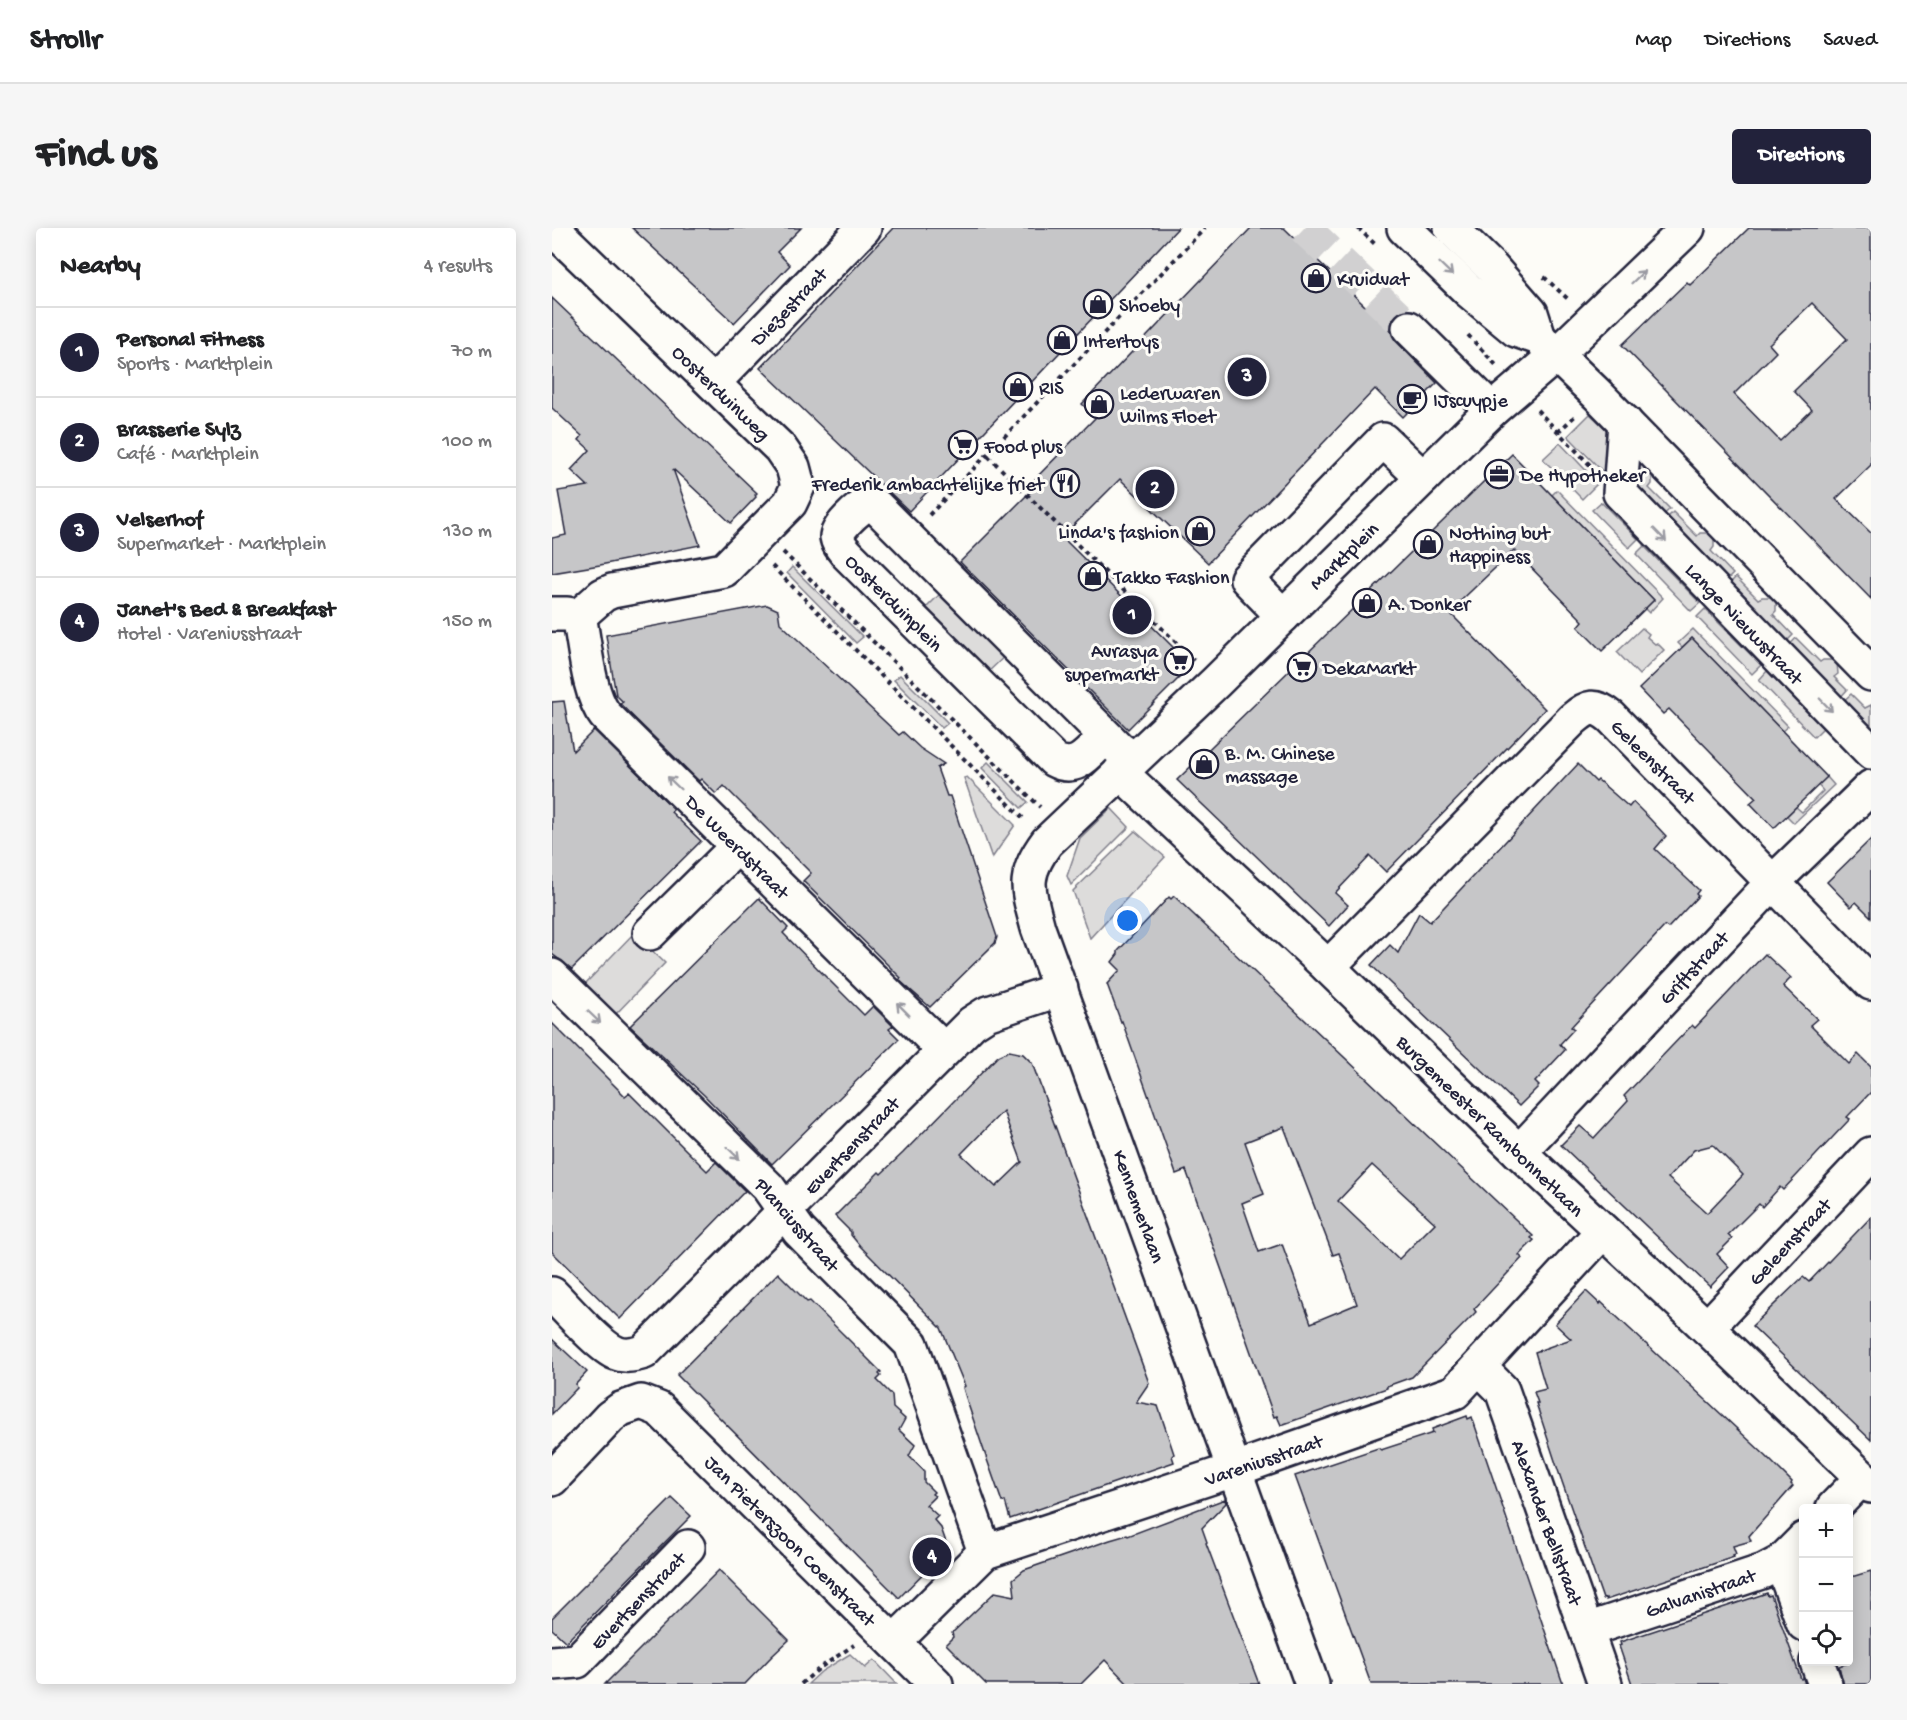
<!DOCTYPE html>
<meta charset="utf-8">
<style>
body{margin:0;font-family:"Gochi Hand",sans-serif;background:#f6f6f6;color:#202124}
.controls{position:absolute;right:18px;bottom:18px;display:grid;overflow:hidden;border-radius:6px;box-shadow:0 3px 15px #0003}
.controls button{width:54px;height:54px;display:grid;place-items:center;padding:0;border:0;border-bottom:2px solid #e0e0e0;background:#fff;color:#202124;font:30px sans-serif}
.you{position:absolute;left:576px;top:693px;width:21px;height:21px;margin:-15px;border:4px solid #fff;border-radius:50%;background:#1a73e8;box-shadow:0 0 0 9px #1a73e833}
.badge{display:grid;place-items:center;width:39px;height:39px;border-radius:50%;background:#22223b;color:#fff;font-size:20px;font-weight:700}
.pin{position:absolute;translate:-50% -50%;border:3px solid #fff;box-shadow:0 2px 6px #0006}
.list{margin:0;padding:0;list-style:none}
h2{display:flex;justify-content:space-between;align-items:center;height:78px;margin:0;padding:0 24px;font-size:26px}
h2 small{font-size:20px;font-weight:400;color:#757577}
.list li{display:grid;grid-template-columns:39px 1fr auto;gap:18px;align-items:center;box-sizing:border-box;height:90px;padding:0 24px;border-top:2px solid #e0e0e0}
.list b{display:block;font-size:22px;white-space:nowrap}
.list p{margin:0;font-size:20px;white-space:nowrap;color:#757577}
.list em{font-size:20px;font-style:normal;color:#757577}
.icon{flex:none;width:33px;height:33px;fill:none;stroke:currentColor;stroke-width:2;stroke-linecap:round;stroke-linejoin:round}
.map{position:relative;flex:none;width:1319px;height:1456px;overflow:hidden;border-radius:6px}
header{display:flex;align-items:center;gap:36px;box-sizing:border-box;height:84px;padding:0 30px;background:#fff;border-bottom:2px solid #e0e0e0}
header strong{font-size:28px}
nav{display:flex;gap:33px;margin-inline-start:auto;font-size:21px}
.intro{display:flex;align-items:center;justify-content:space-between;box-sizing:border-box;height:144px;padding:0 36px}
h1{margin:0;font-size:42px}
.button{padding:15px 27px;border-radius:6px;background:#22223b;color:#fff;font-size:21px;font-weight:700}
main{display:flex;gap:36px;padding:0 36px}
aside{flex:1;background:#fff;border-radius:6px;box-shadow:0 3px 15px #0003}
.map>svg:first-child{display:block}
</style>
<header>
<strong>Strollr</strong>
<nav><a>Map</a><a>Directions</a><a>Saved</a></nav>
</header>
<div class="intro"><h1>Find us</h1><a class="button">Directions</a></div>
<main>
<aside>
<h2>Nearby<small>4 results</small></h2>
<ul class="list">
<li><span class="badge">1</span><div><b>Personal Fitness</b><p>Sports · Marktplein</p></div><em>70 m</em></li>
<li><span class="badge">2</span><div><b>Brasserie Sylz</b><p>Café · Marktplein</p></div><em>100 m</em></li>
<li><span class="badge">3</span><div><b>Velserhof</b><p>Supermarket · Marktplein</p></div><em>130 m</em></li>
<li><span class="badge">4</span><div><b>Janet's Bed &amp; Breakfast</b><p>Hotel · Vareniusstraat</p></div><em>150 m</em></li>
</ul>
</aside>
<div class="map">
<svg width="1319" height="1456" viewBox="0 0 1319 1456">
<rect width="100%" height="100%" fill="#fdfcf7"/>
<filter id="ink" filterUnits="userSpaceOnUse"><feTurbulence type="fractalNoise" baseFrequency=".0167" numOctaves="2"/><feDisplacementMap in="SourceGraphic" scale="12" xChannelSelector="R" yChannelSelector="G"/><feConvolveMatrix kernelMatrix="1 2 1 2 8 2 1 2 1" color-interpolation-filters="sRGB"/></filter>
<g filter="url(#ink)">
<!-- green -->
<g fill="#dddcdb" stroke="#807f8b" stroke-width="1.5">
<polygon points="1038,186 1057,204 1054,247 1016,208"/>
<polygon points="1008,215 1046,255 1030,271 991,231"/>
<polygon points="1088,231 1100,243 1100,256 1097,260 1118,281 1106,292 1086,265 1083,237"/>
<polygon points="1005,262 1111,370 1097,385 1093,381 1102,372 1000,267"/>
<polygon points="1049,274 1086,311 1077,320 1040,282"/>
<polygon points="1121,284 1145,308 1148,305 1159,305 1162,309 1162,319 1159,323 1181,346 1170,357 1110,295"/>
<polygon points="1092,318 1148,375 1139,383 1084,326"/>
<polygon points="240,339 311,409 304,415 235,345"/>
<polygon points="1184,349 1206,371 1210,369 1221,369 1224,372 1224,383 1221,386 1241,407 1230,418 1173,360"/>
<polygon points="393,361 456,425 433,447 370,384"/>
<polygon points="1153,381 1209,437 1200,446 1145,389"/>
<polygon points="1090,400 1097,406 1095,409 1103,416 1105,415 1112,422 1087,447 1065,424"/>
<polygon points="1141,401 1236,498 1230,503 1140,410 1130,419 1126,415"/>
<polygon points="1244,410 1268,434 1271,432 1283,432 1285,435 1286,446 1282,449 1295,462 1284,474 1233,422"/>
<polygon points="1215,443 1271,500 1262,509 1207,452"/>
<polygon points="348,447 396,495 390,500 342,452"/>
<polygon points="1299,466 1313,480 1319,477 1319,510 1287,477"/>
<polygon points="436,534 476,574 469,580 430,540"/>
<polygon points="415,549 463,597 440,630 412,550"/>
<polygon points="1275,549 1282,557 1242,595 1235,588 1244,579 1250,584 1271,563 1266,557"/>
<polygon points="559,580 577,599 519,657 515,648 528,610"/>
<polygon points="583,603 613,629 538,710 521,663"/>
<polygon points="82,705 113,735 62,788 31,758"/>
<polygon points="298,1426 313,1440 322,1432 345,1456 256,1456 270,1443"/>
</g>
<!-- building -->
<g fill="#c6c6c8" stroke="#22223b" stroke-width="1.5" fill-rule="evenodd">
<polygon points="80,0 249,0 225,24 238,37 182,95"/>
<polygon points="341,0 626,0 357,283 208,140"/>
<polygon points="699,0 732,0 839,103 844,113 885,155 851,189 823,161 656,335 568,251 510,309 632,430 630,432 637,440 576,501 408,334 480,262 476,258 544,189 530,176"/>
<path d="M 1197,0 L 1319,0 L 1319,237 L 1284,271 L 1319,305 L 1319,371 L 1070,117 L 1135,54 L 1138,57 ZM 1260,75 L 1295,111 L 1242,163 L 1260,182 L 1228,213 L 1182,166 L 1224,124 L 1217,116 Z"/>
<polygon points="0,70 205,265 203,267 204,269 179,295 121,241 148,317 48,337 0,345 0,310 14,307 6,263 36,258 19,242 38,222 27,212 30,208 0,180"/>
<polygon points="960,226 1102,372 1050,423 1026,399 1031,393 962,322 897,384 993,481 834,644 818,628 783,665 796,677 777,698 625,552"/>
<polygon points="215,377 226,382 228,395 347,507 351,504 368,520 392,536 385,540 395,568 398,568 445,709 443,715 378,779 347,752 349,750 251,653 259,645 172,558 164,566 149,551 147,553 68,476 71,474 64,467 54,407"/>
<polygon points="1140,410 1275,549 1222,600 1198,575 1204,570 1117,481 1111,486 1087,461"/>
<polygon points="12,473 21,523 42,502 122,581 119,584 149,613 20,741 0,726 0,474"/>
<polygon points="1026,536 1044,554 1046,552 1077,579 1081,574 1098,591 1114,608 1103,621 1147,662 1144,666 1146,668 1116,700 1113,698 1019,799 1022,801 1008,816 1013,822 983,854 987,858 967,878 819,737 838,717 846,725 867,685 878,694"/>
<polygon points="1319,611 1319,689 1304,674 1299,679 1275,654"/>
<path d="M 622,668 L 981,1008 L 979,1010 L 982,1012 L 967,1027 L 970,1030 L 922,1081 L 924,1084 L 860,1149 L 835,1158 L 835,1160 L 729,1197 L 725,1188 L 722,1189 L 634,942 L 624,946 L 570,793 L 569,794 L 555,756 L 568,742 L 560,734 L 566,726 L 566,723 L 617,669 L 619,671 ZM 732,899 L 781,1027 L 787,1025 L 805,1076 L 759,1095 L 730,1016 L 707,1024 L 690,975 L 712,966 L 693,914 ZM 820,937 L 883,995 L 847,1031 L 786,973 Z"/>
<polygon points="207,670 236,700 231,705 272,747 312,787 321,778 341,798 337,801 347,811 220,936 152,867 78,798"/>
<path d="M 1213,726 L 1239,750 L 1231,758 L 1265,791 L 1258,797 L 1297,836 L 1306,826 L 1319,839 L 1319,864 L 1295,889 L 1298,891 L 1231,962 L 1228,959 L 1210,979 L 1207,976 L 1176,1007 L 1180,1011 L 1165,1026 L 1177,1039 L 1158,1059 L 1009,917 L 1028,898 L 1042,910 L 1076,873 L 1072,868 L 1140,797 L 1143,800 ZM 1161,917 L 1191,947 L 1155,985 L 1116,950 L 1142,922 Z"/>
<polygon points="0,795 73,868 77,865 155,943 164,934 193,963 68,1091 0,1024"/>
<path d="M 457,823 L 471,826 L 480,835 L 597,1155 L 584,1174 L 606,1178 L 622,1226 L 620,1228 L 622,1234 L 458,1291 L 453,1273 L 450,1274 L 432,1223 L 415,1173 L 411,1160 L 413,1158 L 389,1100 L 308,1018 L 299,1007 L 299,1004 L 283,988 L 327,944 L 329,946 L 351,925 L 446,828 ZM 451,883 L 470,934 L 444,959 L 409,926 Z"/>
<polygon points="1319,989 1319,1212 1200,1098 1251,1049 1257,1054"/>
<polygon points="226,1045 255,1074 258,1073 329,1144 327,1146 329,1148 325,1152 340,1167 341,1180 353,1191 347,1202 363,1217 357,1228 372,1243 372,1254 382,1264 380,1266 383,1268 374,1277 386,1288 382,1292 389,1300 396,1320 347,1370 125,1147"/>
<polygon points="1034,1063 1048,1076 1049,1074 1214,1228 1240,1254 1239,1256 1241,1258 1197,1308 1199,1313 1181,1318 1184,1326 1181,1327 1182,1329 1054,1372 1054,1370 1051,1371 1007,1245 984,1175 986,1175 982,1164 994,1161 983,1124 1019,1111 1003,1096"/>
<polygon points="0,1111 35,1144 24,1156 25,1160 0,1186"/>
<polygon points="915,1188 916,1191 920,1189 1011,1456 819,1456 743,1248 826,1220 829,1222 881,1205 880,1201"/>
<polygon points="120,1270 139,1288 14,1414 0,1401 0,1390"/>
<polygon points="673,1271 674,1275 650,1300 655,1314 654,1315 707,1456 576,1456 553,1432 529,1456 434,1456 394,1416 401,1409 400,1405 443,1364 463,1368 461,1351 472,1342 558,1312 575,1307 576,1308"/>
<polygon points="167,1342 237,1412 220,1428 193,1456 53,1456"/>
<polygon points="1319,1343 1319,1456 1291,1456 1287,1438 1296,1435 1296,1350"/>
<polygon points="1215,1365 1216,1368 1219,1367 1249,1451 1251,1450 1253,1456 1080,1456 1067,1418 1069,1417 1068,1414"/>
</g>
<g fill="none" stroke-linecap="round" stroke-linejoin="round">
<!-- minor-tunnel -->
<polyline stroke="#d1d0d1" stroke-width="33" stroke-dasharray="33 16" stroke-linecap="butt" points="752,0 857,100"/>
<!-- minor casing -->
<g stroke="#22223b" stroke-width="38">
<g id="minor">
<polyline points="852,0 917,63 964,102 987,110 1046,167 1319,446"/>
<polyline points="899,0 940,40 979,85 987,110"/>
<polyline points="857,100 940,182"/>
<polyline points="161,155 312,0"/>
<polyline points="1073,194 1068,265 1319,524"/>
<polyline points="0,386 15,386 27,388 51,367 60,363 172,342 238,275 246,258 241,239 228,220 0,0"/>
<path d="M 27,388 C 33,416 36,465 53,487 L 392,822"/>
<polyline points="731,388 695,351 831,212 871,250"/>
<path d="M 554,508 L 324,278 C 320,277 318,276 314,277 C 306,280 284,301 285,309 C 286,316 291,321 295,326 L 502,532 C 526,545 538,523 554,508 L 567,521 L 582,531"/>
<polyline points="568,544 776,739 967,924 1155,1100 1319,1258"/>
<polyline points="98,705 186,618"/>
<path d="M 776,739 L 1021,491 C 1036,478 1043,476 1059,489 L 1319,755"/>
<polyline points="0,748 216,959 247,1003 359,1116 433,1324"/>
<polyline points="967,924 1221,654 1319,559"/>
<path d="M 0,1066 C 14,1080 48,1119 64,1125 C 73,1129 83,1127 92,1124 L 420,795 L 434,786 L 509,761"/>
<polyline points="1155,1100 1319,926"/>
<polyline points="927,1139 950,1162 1053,1456"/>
<polyline points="0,1251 58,1189 69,1181 89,1174 107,1181 384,1456"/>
<polyline points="1281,1280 1310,1250"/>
<polyline points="1229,1334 1252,1396"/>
<polyline points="1035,1402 1212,1343 1229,1334 1252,1311"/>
<polyline points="342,1414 433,1324 684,1241 903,1164 1051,1003"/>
<polyline points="1265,1434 1273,1456"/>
<polyline points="0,1435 25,1433 136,1319"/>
<path d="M 760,1456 L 486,700 C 476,662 469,649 495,614 L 664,454 L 940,182 L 1004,127 L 1136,0"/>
</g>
</g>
<!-- path -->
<g stroke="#22223b" stroke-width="4" stroke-dasharray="4.5 4.5" stroke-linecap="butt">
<polyline points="806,0 825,18"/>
<polyline points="992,49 1017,72"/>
<polyline points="916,107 946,139"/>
<polyline points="985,182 1038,237"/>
<polyline points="1006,204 1023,188"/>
<polyline points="436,228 642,432"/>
<polyline points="377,287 653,0"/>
<polyline points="231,324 488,579"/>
<polyline points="220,338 473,592"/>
<polyline points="249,1456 269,1439 302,1417"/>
</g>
<!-- minor -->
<use href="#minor" stroke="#fdfcf7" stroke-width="33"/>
</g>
<!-- one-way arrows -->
<defs><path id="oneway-shaft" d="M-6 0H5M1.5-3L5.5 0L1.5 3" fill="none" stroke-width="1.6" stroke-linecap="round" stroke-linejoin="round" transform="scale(1.5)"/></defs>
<g stroke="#9a9aa2">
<use href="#oneway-shaft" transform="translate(894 41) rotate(44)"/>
<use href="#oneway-shaft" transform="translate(1086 49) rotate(-44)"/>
<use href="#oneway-shaft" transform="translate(1108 307) rotate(46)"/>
<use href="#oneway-shaft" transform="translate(1274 477) rotate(46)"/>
<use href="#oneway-shaft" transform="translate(122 555) rotate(-136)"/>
<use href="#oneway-shaft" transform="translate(351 781) rotate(-135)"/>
<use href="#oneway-shaft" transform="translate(42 789) rotate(44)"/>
<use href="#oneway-shaft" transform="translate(181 925) rotate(44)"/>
</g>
</g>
<!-- icons -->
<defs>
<g id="shop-ring" transform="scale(1.5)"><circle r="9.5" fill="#fdfcf7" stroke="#22223b" stroke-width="1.5"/><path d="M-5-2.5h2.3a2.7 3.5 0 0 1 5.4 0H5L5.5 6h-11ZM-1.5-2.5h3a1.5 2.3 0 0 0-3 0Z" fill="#22223b"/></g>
<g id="cafe-ring" transform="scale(1.5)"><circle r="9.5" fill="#fdfcf7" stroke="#22223b" stroke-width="1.5"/><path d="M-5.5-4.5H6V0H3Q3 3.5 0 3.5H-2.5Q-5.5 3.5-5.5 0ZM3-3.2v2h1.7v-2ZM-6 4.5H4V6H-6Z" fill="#22223b"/></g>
<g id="supermarket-ring" transform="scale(1.5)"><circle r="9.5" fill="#fdfcf7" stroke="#22223b" stroke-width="1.5"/><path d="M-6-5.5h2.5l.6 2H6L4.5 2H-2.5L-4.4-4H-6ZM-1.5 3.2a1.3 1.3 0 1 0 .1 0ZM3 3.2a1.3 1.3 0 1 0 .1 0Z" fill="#22223b"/></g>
<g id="office-ring" transform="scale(1.5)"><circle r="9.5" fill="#fdfcf7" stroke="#22223b" stroke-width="1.5"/><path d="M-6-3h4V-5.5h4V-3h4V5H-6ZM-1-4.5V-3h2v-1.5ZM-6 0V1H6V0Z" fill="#22223b"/></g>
<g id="restaurant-ring" transform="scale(1.5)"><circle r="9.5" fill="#fdfcf7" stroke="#22223b" stroke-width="1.5"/><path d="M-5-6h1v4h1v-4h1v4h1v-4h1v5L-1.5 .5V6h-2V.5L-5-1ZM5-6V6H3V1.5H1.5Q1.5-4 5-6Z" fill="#22223b"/></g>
</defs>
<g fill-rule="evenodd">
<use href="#shop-ring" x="764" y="50"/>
<use href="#shop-ring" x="546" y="76"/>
<use href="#shop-ring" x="510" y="112"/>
<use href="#shop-ring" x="466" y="159"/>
<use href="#cafe-ring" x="860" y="171"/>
<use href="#shop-ring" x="547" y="176"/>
<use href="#supermarket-ring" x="411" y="217"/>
<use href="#office-ring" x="947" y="246"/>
<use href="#restaurant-ring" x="513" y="255"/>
<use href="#shop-ring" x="648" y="303"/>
<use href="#shop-ring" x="876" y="316"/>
<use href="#shop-ring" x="541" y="348"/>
<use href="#shop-ring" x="815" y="375"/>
<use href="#supermarket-ring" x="627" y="433"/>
<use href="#supermarket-ring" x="750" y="439"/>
<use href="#shop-ring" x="652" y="536"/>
</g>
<g text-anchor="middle" stroke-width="6" stroke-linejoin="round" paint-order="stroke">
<!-- poi labels -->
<g font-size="20" fill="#22223b" stroke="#fdfcf7" text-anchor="start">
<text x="785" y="57">Kruidvat</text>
<text x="567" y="83">Shoeby</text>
<text x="531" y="119">Intertoys</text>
<text x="487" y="166">RIS</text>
<text x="568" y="171">Lederwaren<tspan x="568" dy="23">Wilms Floet</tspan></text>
<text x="881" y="178">IJscuypje</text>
<text x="432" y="224">Food plus</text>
<text x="968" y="253">De Hypotheker</text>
<text x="492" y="262" text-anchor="end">Frederik ambachtelijke friet</text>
<text x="627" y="310" text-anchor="end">Linda's fashion</text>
<text x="897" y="311">Nothing but<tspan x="897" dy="23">Happiness</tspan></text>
<text x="562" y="355">Takko Fashion</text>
<text x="836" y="382">A. Donker</text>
<text x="606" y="429" text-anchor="end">Avrasya<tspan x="606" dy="23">supermarkt</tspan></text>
<text x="771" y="446">DekaMarkt</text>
<text x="673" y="531">B. M. Chinese<tspan x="673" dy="23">massage</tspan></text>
</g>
<!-- street labels -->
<g font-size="20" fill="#22223b" stroke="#fdfcf7">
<text transform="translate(236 78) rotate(-46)" y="7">Diezestraat</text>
<text transform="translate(170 164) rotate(44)" y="7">Oosterduinweg</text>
<text transform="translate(791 327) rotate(-44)" y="7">Marktplein</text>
<text transform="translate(343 374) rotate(45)" y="7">Oosterduinplein</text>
<text transform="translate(1193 395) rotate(46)" y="7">Lange Nieuwstraat</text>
<text transform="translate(1102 533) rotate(45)" y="7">Geleenstraat</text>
<text transform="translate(186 618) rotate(45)" y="7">De Weerdstraat</text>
<text transform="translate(1141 739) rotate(-47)" y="7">Griftstraat</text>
<text transform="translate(939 897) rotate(44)" y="7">Burgemeester Rambonnetlaan</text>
<text transform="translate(299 917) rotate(-46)" y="7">Evertsenstraat</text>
<text transform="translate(588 978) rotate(70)" y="7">Kennemerlaan</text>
<text transform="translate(246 996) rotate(49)" y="7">Planciusstraat</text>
<text transform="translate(1237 1013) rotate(-47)" y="7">Geleenstraat</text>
<text transform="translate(711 1231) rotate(-19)" y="7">Vareniusstraat</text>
<text transform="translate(996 1294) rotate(70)" y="7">Alexander Bellstraat</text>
<text transform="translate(239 1312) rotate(45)" y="7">Jan Pieterszoon Coenstraat</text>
<text transform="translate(1148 1364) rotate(-19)" y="7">Galvanistraat</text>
<text transform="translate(85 1372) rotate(-46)" y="7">Evertsenstraat</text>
</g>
</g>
</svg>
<div class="controls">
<button>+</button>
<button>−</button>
<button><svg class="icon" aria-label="locate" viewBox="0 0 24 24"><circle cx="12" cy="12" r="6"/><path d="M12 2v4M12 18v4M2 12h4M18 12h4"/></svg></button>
</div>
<div class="you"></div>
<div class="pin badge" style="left:580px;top:387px">1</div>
<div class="pin badge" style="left:603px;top:261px">2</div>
<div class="pin badge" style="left:695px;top:149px">3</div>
<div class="pin badge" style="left:380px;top:1329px">4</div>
</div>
</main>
